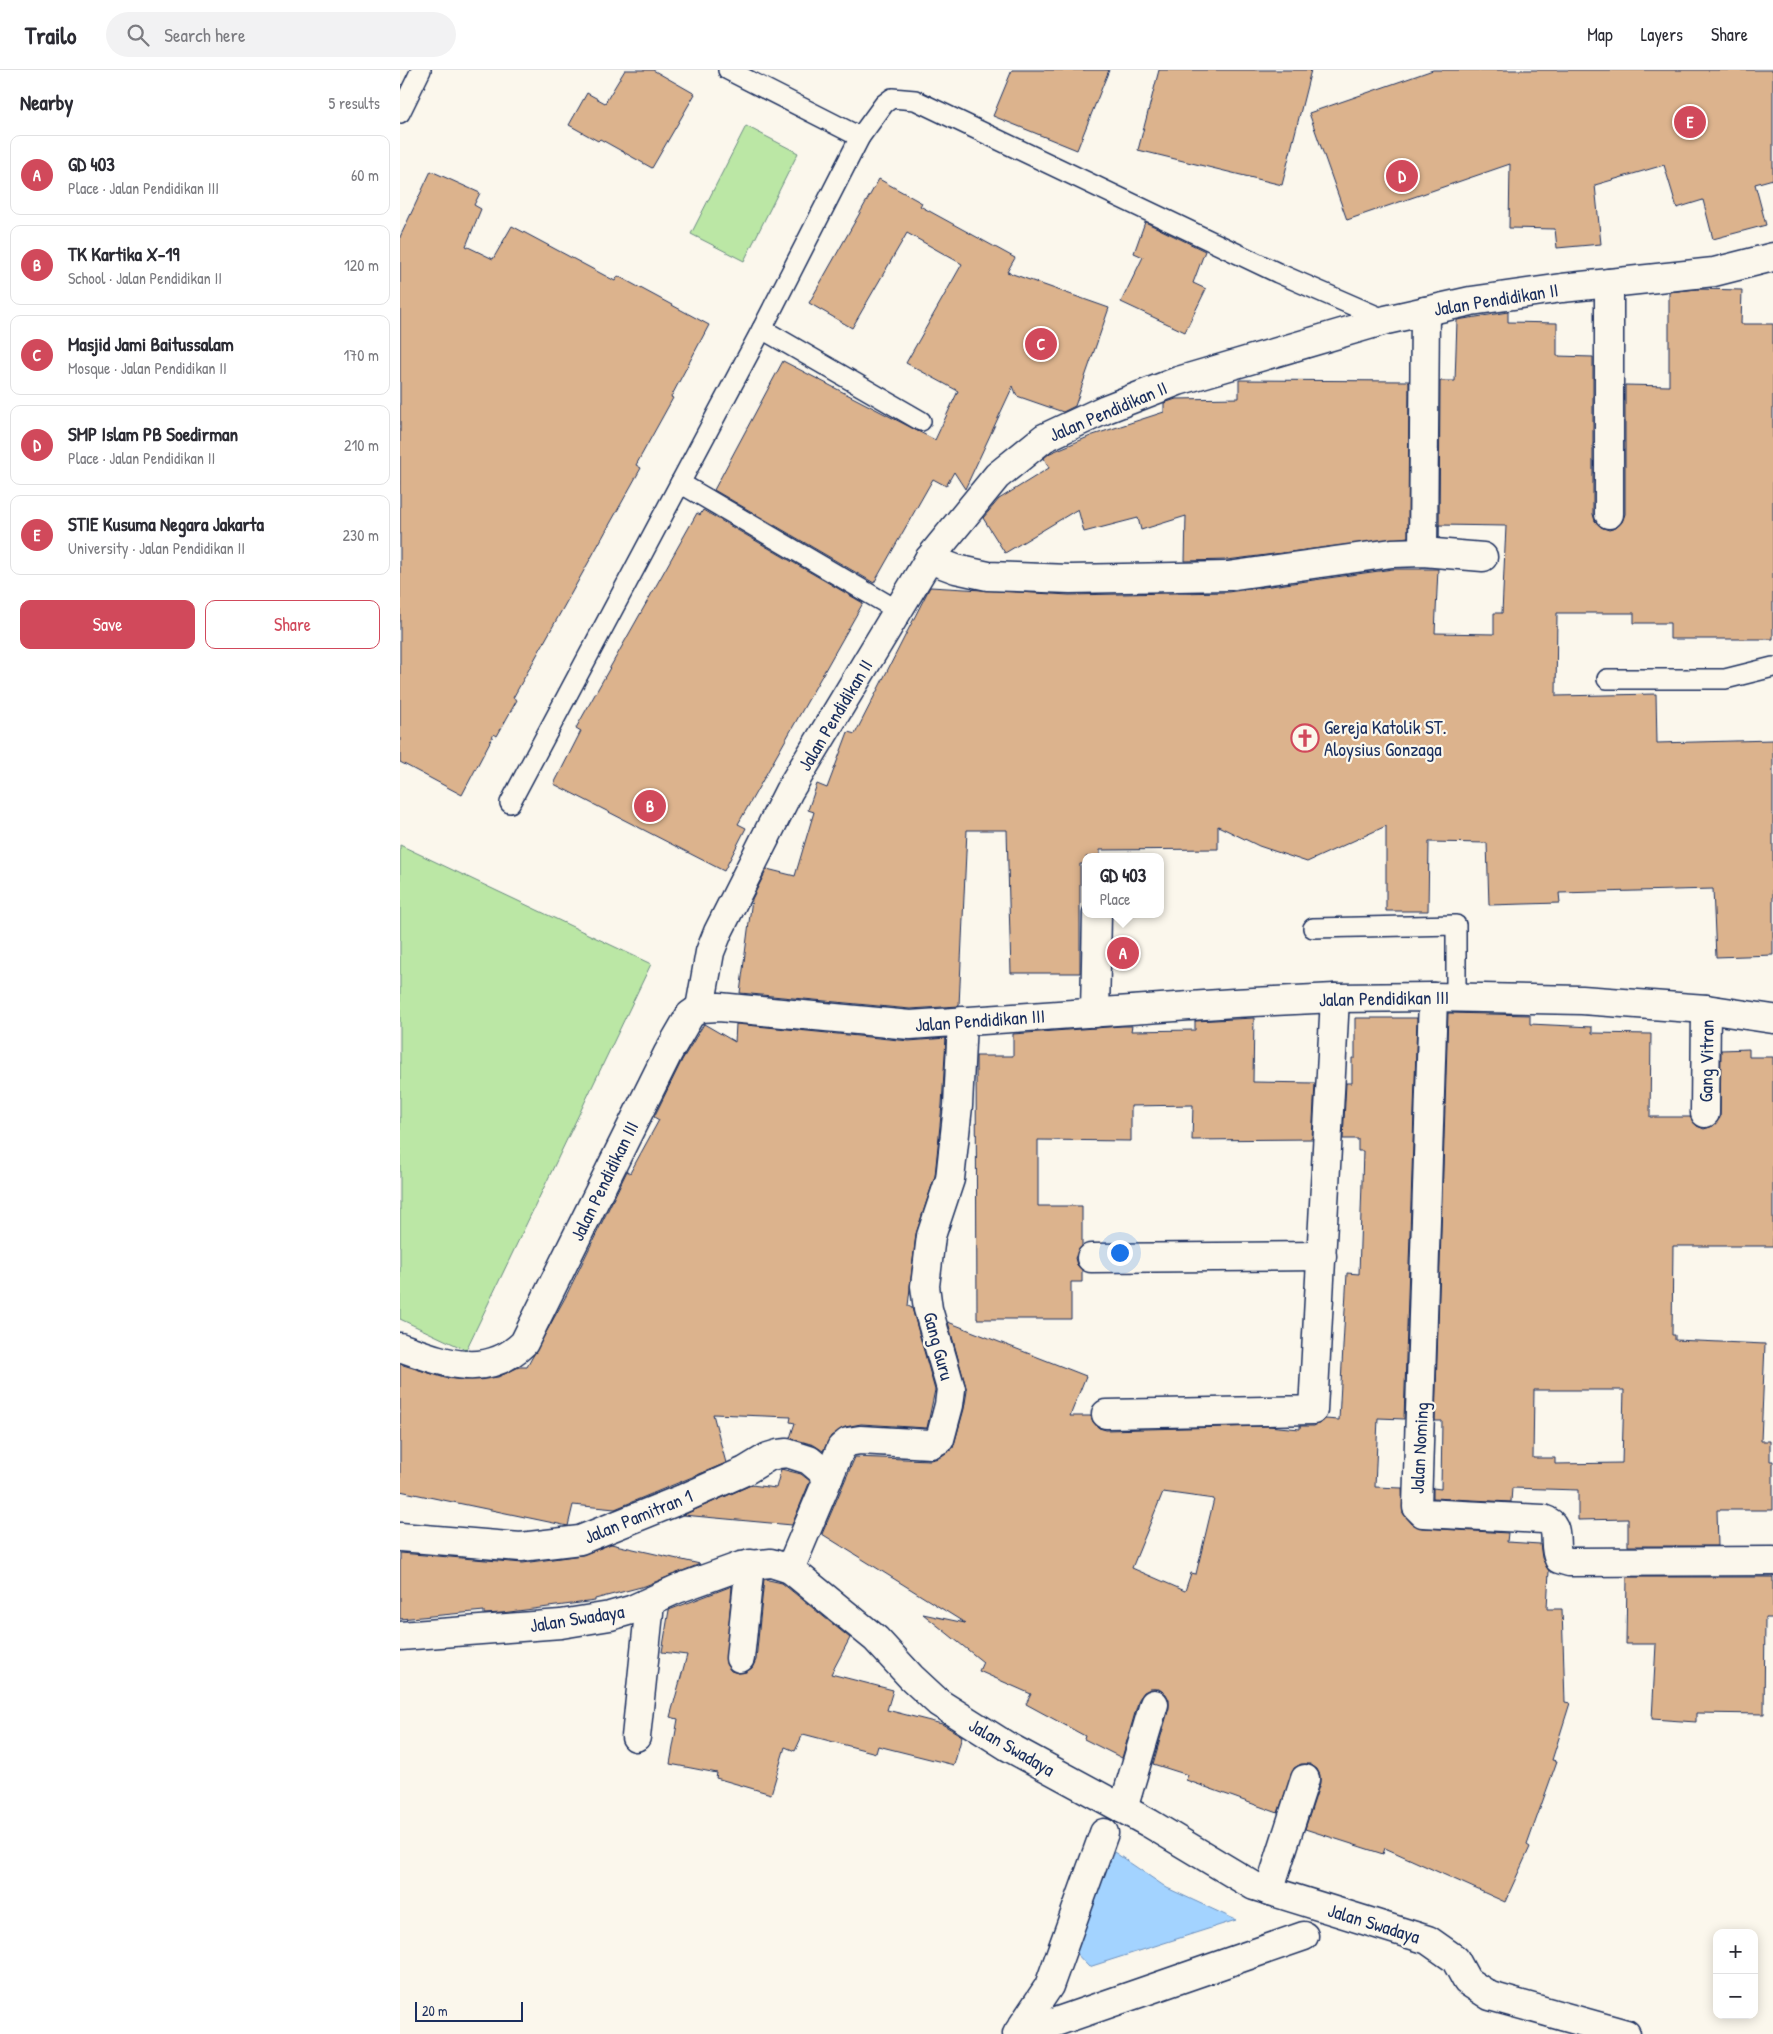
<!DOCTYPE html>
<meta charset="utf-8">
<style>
body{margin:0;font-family:"Patrick Hand",sans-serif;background:#f2f2f3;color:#2b2b33}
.controls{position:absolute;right:15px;bottom:15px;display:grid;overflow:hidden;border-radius:10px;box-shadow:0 2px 12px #0003}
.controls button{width:45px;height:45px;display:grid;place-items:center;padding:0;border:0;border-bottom:1px solid #e1e1e2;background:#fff;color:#2b2b33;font:25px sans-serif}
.scale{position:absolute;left:15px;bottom:12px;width:108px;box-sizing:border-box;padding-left:5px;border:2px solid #1b2f5e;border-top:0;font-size:14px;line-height:18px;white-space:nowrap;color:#1b2f5e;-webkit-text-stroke:4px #fbf7ec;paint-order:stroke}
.you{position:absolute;left:719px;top:1182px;width:18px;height:18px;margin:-12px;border:4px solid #fff;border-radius:50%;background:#1a73e8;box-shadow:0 0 0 8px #1a73e833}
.badge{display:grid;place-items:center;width:32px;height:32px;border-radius:50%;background:#d1495b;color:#fff;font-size:16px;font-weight:700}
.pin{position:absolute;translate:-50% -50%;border:2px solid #fff;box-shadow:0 1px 5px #0006}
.popup{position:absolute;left:682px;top:783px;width:82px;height:65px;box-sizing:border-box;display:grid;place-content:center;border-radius:10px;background:#fff;filter:drop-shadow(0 1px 4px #0005);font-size:16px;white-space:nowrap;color:#7c7c81}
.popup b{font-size:19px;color:#2b2b33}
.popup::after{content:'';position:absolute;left:50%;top:100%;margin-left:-10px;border:10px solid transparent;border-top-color:#fff}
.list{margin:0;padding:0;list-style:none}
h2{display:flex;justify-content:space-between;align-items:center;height:65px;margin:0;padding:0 20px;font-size:21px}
h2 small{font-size:16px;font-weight:400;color:#7c7c81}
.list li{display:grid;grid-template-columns:32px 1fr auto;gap:15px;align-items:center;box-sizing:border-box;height:80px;margin:0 10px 10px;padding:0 10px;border:1px solid #e1e1e2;border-radius:10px}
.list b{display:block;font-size:19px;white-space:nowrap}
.list p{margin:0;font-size:16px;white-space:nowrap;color:#7c7c81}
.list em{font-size:16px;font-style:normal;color:#7c7c81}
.actions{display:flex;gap:10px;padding:15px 20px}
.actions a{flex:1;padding:11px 0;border:1px solid #d1495b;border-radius:10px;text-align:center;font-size:18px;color:#d1495b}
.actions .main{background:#d1495b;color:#fff}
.icon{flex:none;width:28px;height:28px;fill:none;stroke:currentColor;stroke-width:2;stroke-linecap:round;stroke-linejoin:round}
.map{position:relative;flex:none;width:1373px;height:1964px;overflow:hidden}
header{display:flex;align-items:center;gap:30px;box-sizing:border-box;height:70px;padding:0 25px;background:#fff;border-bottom:1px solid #e1e1e2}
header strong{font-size:24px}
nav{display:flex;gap:28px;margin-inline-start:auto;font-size:18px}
.search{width:350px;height:45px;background:#f2f2f3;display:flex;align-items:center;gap:12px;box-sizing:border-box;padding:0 18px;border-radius:28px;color:#7c7c81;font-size:19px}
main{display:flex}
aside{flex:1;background:#fff}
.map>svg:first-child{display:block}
</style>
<header>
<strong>Trailo</strong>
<div class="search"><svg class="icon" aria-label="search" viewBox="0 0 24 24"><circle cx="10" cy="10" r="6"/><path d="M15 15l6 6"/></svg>Search here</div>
<nav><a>Map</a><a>Layers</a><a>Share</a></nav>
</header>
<main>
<aside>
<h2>Nearby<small>5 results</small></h2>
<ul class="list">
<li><span class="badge">A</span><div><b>GD 403</b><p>Place · Jalan Pendidikan III</p></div><em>60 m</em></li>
<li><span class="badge">B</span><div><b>TK Kartika X-19</b><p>School · Jalan Pendidikan II</p></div><em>120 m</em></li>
<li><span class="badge">C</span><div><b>Masjid Jami Baitussalam</b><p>Mosque · Jalan Pendidikan II</p></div><em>170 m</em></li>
<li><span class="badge">D</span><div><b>SMP Islam PB Soedirman</b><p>Place · Jalan Pendidikan II</p></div><em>210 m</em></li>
<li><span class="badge">E</span><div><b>STIE Kusuma Negara Jakarta</b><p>University · Jalan Pendidikan II</p></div><em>230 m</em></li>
</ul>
<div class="actions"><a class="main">Save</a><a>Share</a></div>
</aside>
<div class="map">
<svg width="1373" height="1964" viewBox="0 0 1373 1964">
<rect width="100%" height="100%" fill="#fbf7ec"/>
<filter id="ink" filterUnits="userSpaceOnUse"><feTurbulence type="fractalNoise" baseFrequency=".02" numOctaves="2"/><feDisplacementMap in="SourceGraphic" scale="10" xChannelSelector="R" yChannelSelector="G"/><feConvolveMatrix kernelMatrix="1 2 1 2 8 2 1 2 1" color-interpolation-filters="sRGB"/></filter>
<g filter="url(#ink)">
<!-- green -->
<g fill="#bbe7a5" stroke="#6b8b82">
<polygon points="346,56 398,83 344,191 291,164"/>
<polygon points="0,775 251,894 66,1280 0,1249"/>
</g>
<!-- water -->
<polygon fill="#a3d3ff" stroke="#6d91bf" points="714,1782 767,1818 836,1850 689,1897 672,1879"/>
<!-- building -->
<g fill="#dcb38d" stroke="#1b2f5e" fill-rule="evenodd">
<polygon points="225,0 253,0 295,24 252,98 200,69 198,71 169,55 187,23 205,33"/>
<polygon points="612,0 709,0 677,80 593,46"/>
<polygon points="759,0 911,0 882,115 738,80"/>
<polygon points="1033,0 1373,0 1373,109 1355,114 1366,155 1313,169 1303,130 1277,138 1264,95 1195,115 1201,174 1157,178 1155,159 1109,158 1110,94 947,150 909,43"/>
<polygon points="31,101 80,123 74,135 81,139 66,176 93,189 112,156 215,211 218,206 309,255 271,327 273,328 236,395 241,398 113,628 117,630 97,666 94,664 62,725 0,692 0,167"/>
<polygon points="479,109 522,133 520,136 615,188 607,202 709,238 675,336 663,342 617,326 613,316 565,419 554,402 546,416 533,409 474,513 314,420 383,291 535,370 558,321 506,293 562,194 507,163 452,258 409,233"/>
<polygon points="745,152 805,181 793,213 806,219 785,262 721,232 743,187 734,183"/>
<polygon points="1297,219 1342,220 1341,254 1373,254 1373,569 1270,569 1270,553 1234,553 1234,543 1157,543 1156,626 1256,624 1257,673 1373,670 1373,885 1316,887 1313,819 1159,823 1160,833 1089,835 1087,773 1029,772 1028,841 986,841 986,756 907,792 859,776 818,756 818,779 700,780 700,787 686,787 686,794 680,794 680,903 611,903 607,760 567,760 559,936 510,939 340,923 352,829 367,799 395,806 414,742 408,740 417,714 427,718 448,662 455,664 530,517 669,525 828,522 993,499 1038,499 1035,563 1094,564 1094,543 1102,543 1106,456 1039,455 1039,468 1040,311 1055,311 1057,250 1108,242 1108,252 1157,253 1157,286 1193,287 1193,444 1195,451 1201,457 1209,460 1216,458 1222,452 1225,444 1225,315 1269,316 1269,222"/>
<polygon points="839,310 1009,311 1008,467 827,490 785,491 786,446 741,460 738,448 684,462 678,439 605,483 583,448 599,429 649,398 644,388 650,383 693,365 764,342 764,333 776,329 839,328"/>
<polygon points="303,440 463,533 338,754 346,758 324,801 154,714 181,661 176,658 297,443 300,445"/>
<path d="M 1048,943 L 1130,945 L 1130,954 L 1192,957 L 1192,963 L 1251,964 L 1250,1047 L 1290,1047 L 1297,1056 L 1304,1059 L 1313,1056 L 1320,1048 L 1321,980 L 1349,979 L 1349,987 L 1373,987 L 1373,1176 L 1273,1176 L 1272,1265 L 1275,1265 L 1275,1270 L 1365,1274 L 1361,1371 L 1370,1371 L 1370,1391 L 1373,1391 L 1373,1440 L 1317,1440 L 1318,1476 L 1228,1476 L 1228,1449 L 1178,1450 L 1178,1420 L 1112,1418 L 1111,1432 L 1033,1428 L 1033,1418 L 1041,1419 L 1042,1351 L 1035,1351 ZM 1134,1320 L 1224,1320 L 1222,1393 L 1155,1394 L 1155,1388 L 1133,1388 Z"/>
<polygon points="854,948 853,1012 915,1013 912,1069 792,1070 793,1035 731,1036 731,1071 638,1070 638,1136 682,1136 682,1176 675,1188 677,1195 682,1200 682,1212 671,1212 671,1249 577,1249 576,986 613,986 613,964 722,956 732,956 731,961 795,960 795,951"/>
<path d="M 955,948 L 1017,948 L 1004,1349 L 978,1348 L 975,1417 L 1002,1418 L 1003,1443 L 1012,1454 L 1022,1458 L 1108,1463 L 1107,1472 L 1140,1474 L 1142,1488 L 1149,1501 L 1147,1539 L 1162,1539 L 1165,1632 L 1170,1633 L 1152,1690 L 1157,1691 L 1127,1775 L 1130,1777 L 1105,1832 L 985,1778 L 983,1784 L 905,1759 L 920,1713 L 920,1705 L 917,1699 L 910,1694 L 901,1694 L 894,1698 L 878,1743 L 786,1710 L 788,1705 L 753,1694 L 769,1638 L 769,1630 L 766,1624 L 759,1619 L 750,1619 L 744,1622 L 739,1629 L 722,1688 L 684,1669 L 685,1666 L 626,1634 L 631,1624 L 579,1601 L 583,1592 L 523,1544 L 565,1553 L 422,1464 L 455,1387 L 530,1390 L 539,1388 L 553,1378 L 564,1339 L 567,1321 L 548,1252 L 686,1306 L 670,1346 L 691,1346 L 693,1352 L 699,1358 L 706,1360 L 868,1356 L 900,1359 L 900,1356 L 914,1356 L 925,1349 L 939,1350 L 947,1203 L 959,1204 L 963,1081 L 958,1081 L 958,1069 L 943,1069 L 946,1013 L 952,1013 L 952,988 L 955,988 ZM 763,1422 L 814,1429 L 796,1504 L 791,1503 L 785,1521 L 732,1498 Z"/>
<polygon points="304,954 335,972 336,954 509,971 546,968 542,1035 535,1106 516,1164 508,1236 512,1238 535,1320 527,1358 461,1354 445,1357 431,1366 423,1381 414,1375 390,1368 395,1353 390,1352 391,1347 313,1344 326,1393 215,1439 173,1435 168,1456 0,1421 0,1294 45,1308 65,1310 98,1307 119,1297 127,1297 166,1226 227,1101 230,1103 259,1050 254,1047 282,990"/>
<polygon points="381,1399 401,1404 410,1411 392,1455 283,1445 351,1415 376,1418"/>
<polygon points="211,1474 300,1494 245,1516 195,1529 195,1531 102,1543 84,1544 84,1541 0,1549 0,1483 123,1493 182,1485"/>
<polygon points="1227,1507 1373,1507 1373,1548 1365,1548 1364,1644 1296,1643 1296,1652 1252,1649 1256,1574 1226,1574"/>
<polygon points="364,1509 382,1513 450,1568 431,1604 493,1620 487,1640 542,1654 562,1666 554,1695 478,1676 476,1683 403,1664 395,1681 385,1677 371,1724 316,1708 317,1703 270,1694 278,1649 270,1647 287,1585 262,1582 269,1540 332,1516 326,1594 331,1601 338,1603 346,1602 352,1598 356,1590"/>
</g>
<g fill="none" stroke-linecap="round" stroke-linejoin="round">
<!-- service casing -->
<g stroke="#1b2f5e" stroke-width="22">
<g id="service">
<polyline points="328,0 460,67"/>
<polyline points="0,43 21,0"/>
<polyline points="362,259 521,351"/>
<polyline points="280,413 497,540"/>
<polyline points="1207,609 1325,609 1373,597"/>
<polyline points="110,733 362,259 460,67 484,34 492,28 515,30 878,203 986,250"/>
<polyline points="913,858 1056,855 1056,927"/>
</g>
</g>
<!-- minor casing -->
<g stroke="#1b2f5e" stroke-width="31">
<g id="minor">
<polyline points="1209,213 1209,444"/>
<polyline points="1023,482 1025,241"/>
<polyline points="529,489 556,499 588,506 670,509 828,506 992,483 1023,482 1083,487"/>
<path d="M 1033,927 L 1017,1437 L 1023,1443 L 1143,1449 C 1163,1455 1151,1473 1159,1489 L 1169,1492 L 1373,1491"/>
<polyline points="300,938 310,882 318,862 389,721 529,489 597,406 644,368 706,339 778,311 986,250 1071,231 1162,218 1314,202 1373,187"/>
<polyline points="695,943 697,844"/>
<polyline points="1305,1043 1306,939"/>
<polyline points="691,1188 922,1186"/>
<polyline points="706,1344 913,1340 935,928"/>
<polyline points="0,1467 121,1477 180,1470 282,1429 345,1401 368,1387 378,1384 387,1383 409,1390 429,1407"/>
<polyline points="390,1499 441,1378 448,1372 460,1370 531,1374 540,1369 549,1335 551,1319 528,1239 525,1216 531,1166 550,1109 558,1036 562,951"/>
<polyline points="0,1566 161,1554 210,1546 231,1540 277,1519 341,1496 371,1493 390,1499 476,1569 511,1607 539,1633 607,1676 749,1753 854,1816 1028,1870 1055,1889 1067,1911 1090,1926 1226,1964"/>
<polyline points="340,1588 350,1494"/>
<polyline points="236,1667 250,1533"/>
<polyline points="723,1739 754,1634"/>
<polyline points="869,1821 905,1709"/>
<polyline points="617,1964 649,1916 704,1763"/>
<polyline points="621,1964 904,1866"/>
</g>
</g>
<!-- tertiary casing -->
<g stroke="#1b2f5e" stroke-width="31">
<path id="tertiary" d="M 0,1277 C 45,1293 86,1310 124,1273 L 268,983 L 290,945 L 300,938 L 319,937 L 510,955 L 834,933 L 935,928 L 1033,927 L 1182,930 L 1306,939 L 1373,949"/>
</g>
<!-- service -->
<use href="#service" stroke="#fbf7ec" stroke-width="19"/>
<!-- minor -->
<use href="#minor" stroke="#fbf7ec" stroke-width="28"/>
<!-- tertiary -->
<use href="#tertiary" stroke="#fbf7ec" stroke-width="28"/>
</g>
</g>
<!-- icons -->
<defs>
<g id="church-ring" transform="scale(1.4375)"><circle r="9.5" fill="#fbf7ec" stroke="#d1495b" stroke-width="1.5"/><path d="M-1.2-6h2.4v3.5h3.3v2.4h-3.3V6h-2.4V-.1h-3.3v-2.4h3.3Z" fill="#d1495b"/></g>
</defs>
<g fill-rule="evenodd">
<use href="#church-ring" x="905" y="668"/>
</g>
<g text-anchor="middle" stroke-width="4.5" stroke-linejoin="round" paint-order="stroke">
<!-- street labels -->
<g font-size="19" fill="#1b2f5e" stroke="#fbf7ec">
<text transform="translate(1096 229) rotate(-9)" y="7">Jalan Pendidikan II</text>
<text transform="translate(708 341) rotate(-23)" y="7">Jalan Pendidikan II</text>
<text transform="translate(435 645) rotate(-59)" y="7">Jalan Pendidikan II</text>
<text transform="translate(984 928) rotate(-1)" y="7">Jalan Pendidikan III</text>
<text transform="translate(580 950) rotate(-4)" y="7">Jalan Pendidikan III</text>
<text transform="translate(1306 991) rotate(-89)" y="7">Gang Vitran</text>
<text transform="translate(204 1111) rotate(-64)" y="7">Jalan Pendidikan III</text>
<text transform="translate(539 1276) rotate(75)" y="7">Gang Guru</text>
<text transform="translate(1019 1378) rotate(-87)" y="7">Jalan Noming</text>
<text transform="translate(238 1446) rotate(-22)" y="7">Jalan Pamitran 1</text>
<text transform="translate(177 1548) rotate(-9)" y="7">Jalan Swadaya</text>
<text transform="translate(612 1677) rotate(30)" y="7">Jalan Swadaya</text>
<text transform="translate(974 1853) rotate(17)" y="7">Jalan Swadaya</text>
</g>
<!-- poi labels -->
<g font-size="19" fill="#1b2f5e" stroke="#fbf7ec" text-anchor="start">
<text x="924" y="664">Gereja Katolik ST.<tspan x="924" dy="22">Aloysius Gonzaga</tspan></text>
</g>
</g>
</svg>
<div class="controls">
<button>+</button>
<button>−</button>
</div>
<div class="scale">20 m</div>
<div class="you"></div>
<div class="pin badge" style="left:723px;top:883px">A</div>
<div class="popup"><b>GD 403</b>Place</div>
<div class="pin badge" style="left:250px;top:736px">B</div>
<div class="pin badge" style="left:641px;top:274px">C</div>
<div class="pin badge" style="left:1002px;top:106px">D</div>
<div class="pin badge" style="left:1290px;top:52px">E</div>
</div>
</main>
